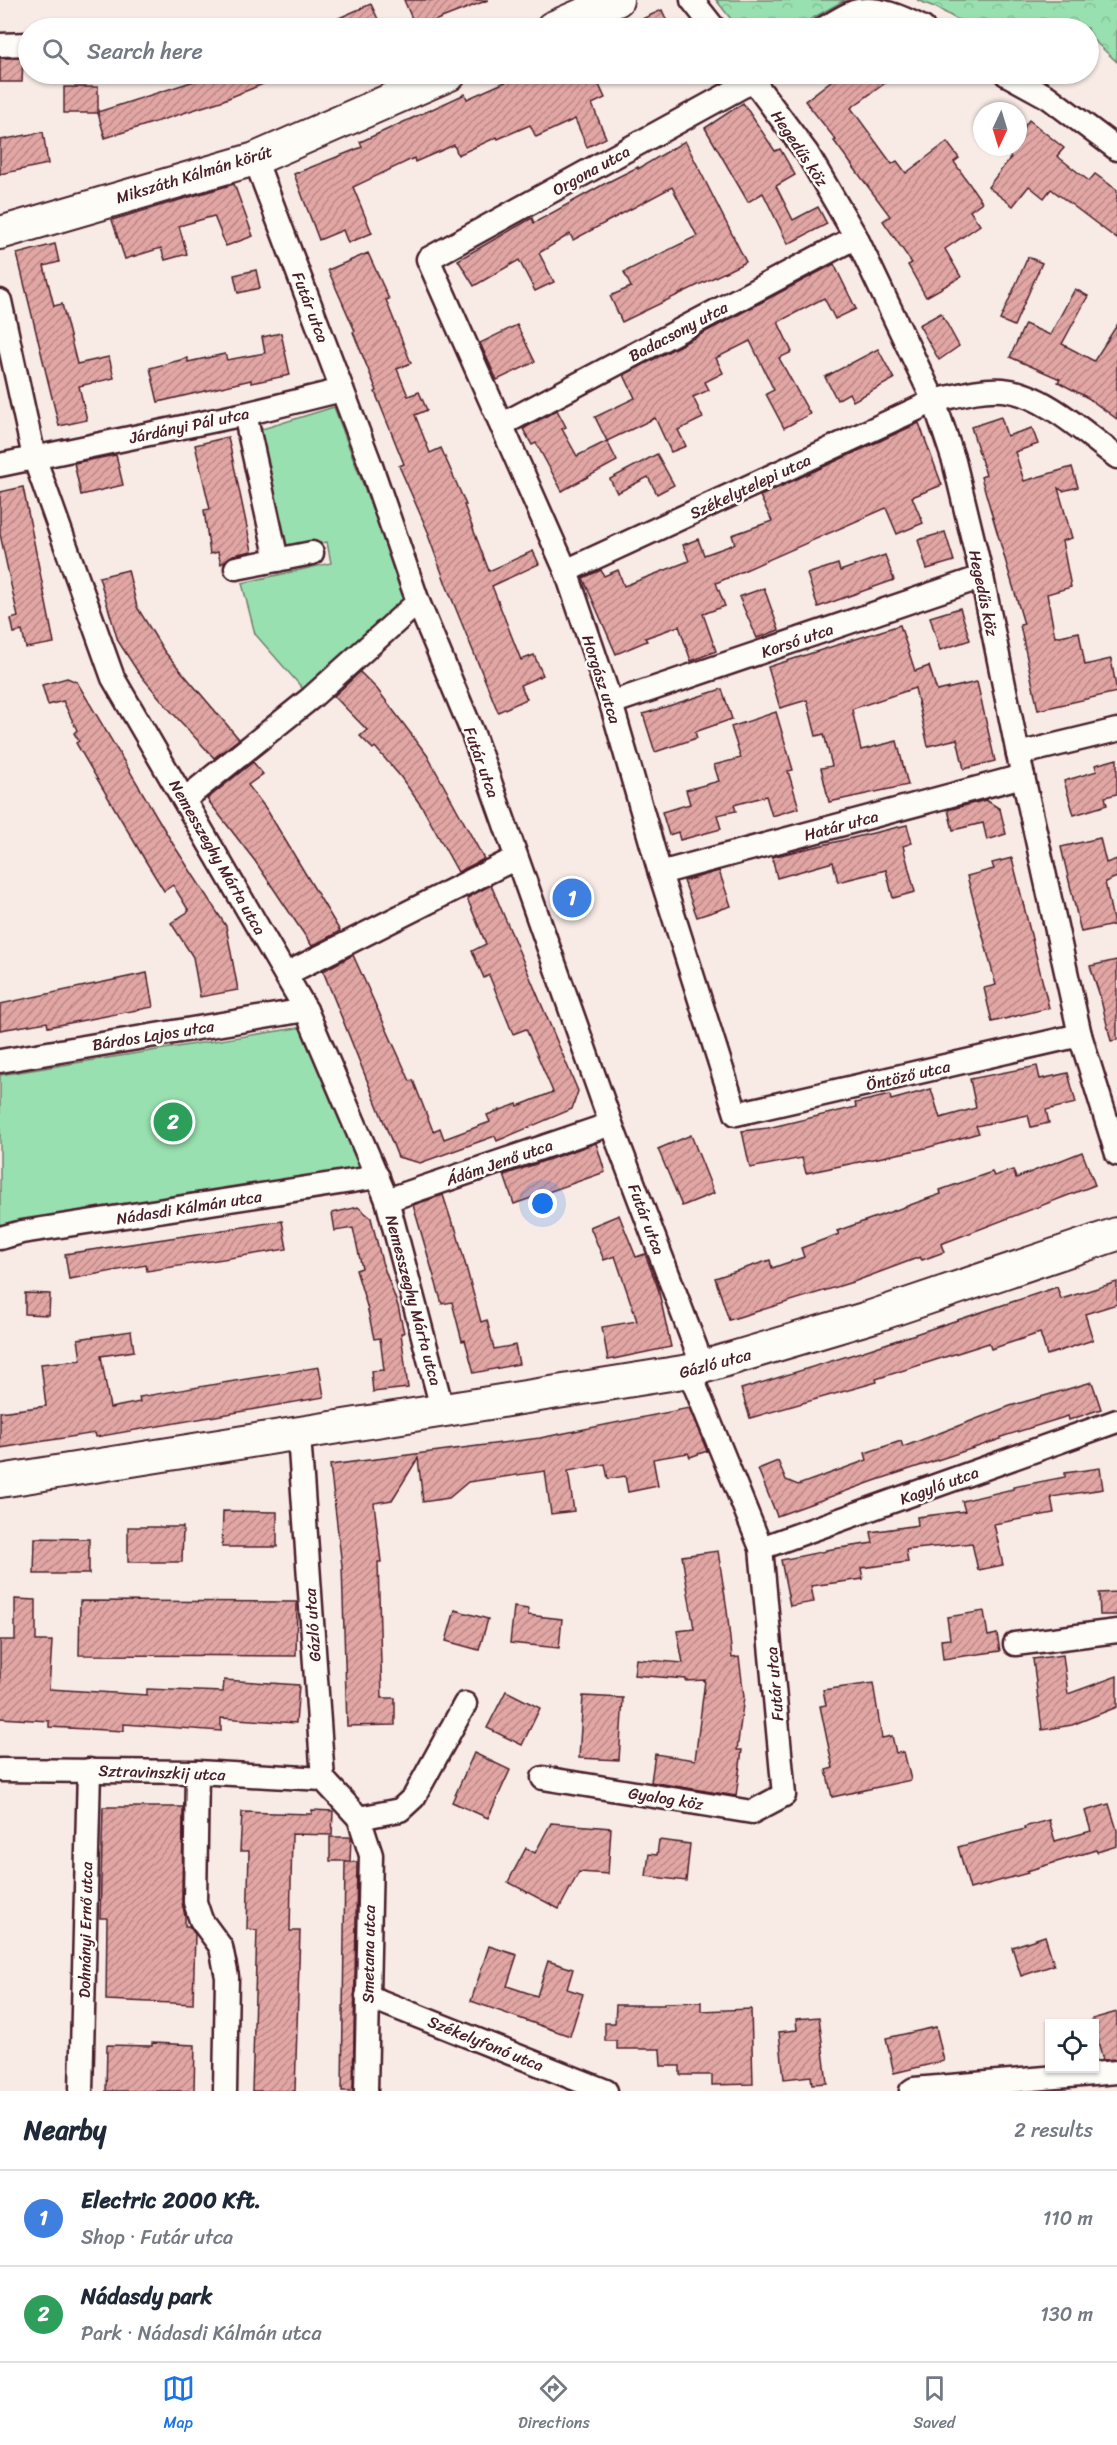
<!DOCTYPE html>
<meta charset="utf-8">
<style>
body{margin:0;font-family:Sriracha,sans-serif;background:#f6f6f7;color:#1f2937}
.controls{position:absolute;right:18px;bottom:18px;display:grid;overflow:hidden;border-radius:0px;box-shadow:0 2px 4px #0004}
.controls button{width:54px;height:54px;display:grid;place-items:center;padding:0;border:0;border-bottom:2px solid #e0e1e3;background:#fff;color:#1f2937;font:30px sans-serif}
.compass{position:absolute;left:973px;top:102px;width:54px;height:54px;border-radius:50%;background:#fff;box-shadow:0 2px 4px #0004;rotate:184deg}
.you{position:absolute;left:543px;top:1204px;width:21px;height:21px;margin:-15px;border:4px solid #fff;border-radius:50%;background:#1a73e8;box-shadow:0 0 0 9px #1a73e833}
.badge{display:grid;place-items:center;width:39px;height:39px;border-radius:50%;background:#1a73e8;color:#fff;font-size:20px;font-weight:700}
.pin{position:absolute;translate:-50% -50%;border:3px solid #fff;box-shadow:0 2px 6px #0006}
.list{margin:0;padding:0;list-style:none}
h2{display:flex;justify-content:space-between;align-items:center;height:78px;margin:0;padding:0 24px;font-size:26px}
h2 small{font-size:20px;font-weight:400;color:#747a83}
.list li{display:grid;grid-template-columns:39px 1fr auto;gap:18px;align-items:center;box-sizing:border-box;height:96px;padding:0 24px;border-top:2px solid #e0e1e3}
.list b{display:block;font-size:22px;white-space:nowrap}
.list p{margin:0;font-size:20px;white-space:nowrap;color:#747a83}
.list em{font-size:20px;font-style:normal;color:#747a83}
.icon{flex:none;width:33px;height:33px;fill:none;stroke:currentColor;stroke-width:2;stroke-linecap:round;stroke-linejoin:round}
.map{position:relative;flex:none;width:1117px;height:2091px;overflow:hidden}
.search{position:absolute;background:#fff;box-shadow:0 2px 4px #0004;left:18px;right:18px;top:18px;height:66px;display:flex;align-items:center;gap:15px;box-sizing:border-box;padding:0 21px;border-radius:33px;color:#747a83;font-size:22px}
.sheet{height:270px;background:#fff}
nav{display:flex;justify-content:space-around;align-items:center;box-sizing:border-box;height:84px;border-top:2px solid #e0e1e3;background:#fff;font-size:16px;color:#747a83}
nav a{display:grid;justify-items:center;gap:3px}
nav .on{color:#1a73e8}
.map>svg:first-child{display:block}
</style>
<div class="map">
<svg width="1117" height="2091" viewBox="0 0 1117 2091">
<defs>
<pattern id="forest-crowns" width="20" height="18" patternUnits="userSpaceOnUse" patternTransform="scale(1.5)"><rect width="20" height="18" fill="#98e0af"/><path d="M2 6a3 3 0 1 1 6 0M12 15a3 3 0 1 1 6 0" fill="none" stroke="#84c097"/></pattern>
<pattern id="building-hatch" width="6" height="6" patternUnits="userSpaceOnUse" patternTransform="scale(1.5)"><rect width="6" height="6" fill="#e2a7a4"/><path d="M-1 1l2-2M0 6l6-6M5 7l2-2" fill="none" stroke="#b98786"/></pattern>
</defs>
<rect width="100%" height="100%" fill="#f8ebe6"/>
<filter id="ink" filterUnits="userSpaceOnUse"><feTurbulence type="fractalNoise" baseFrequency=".0167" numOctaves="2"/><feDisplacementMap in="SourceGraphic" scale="12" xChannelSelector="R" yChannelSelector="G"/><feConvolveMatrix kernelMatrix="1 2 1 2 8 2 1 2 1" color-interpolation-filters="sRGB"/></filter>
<g filter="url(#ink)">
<!-- forest -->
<g fill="url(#forest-crowns)" stroke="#71806d" stroke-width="1.5">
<polygon points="716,0 845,0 795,28 738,28"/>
<polygon points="917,0 1117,0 1117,62 1089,36 1088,28 1075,28 1066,23 1038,22 1033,28 972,28 937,8"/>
</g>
<!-- park -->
<g fill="#98e0af" stroke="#71806d" stroke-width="1.5">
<polygon points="334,407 410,610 311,698 255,634 242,583 331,563 327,542 286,548 259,430"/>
<polygon points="303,1027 368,1168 0,1233 0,1075"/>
</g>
<!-- building -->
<g fill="url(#building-hatch)" stroke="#4a1f2b" stroke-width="1.5">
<polygon points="404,0 488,0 416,28"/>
<polygon points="371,4 382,28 316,28"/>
<polygon points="662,10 670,28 622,28"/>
<polygon points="0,58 23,58 22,82 0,82"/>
<polygon points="216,74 288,74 221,101 105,138 98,113 64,113 64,87 98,87 98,112"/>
<polygon points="510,74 594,74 605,98 592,104 606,138 587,147 575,119 536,137 530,125 498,139 497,137 458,155 454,145 415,162 414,158 353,187 372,233 348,243 343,230 319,240 294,174 362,147 360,142 465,94 467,99 512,79"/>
<polygon points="840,74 878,74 885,83 851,108 892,164 897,161 906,173 947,142 959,158 954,162 982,202 970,211 980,225 945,249 961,277 926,297 908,265 912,263 883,221 890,216 834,141 836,140 805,101"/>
<polygon points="743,103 775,151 780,149 795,175 776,186 793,220 818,207 827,224 788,244 763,193 748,202 705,128"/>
<polygon points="1029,120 1064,148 1057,156 1089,181 1095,174 1117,190 1117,239 1051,189 1044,198 1029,186 1013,206 988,187 1011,157 1001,147 1018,147 1018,135"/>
<polygon points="43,132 48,164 0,174 0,140"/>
<polygon points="685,141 746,262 622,322 610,296 631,287 624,272 697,236 672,187 573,240 570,234 539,253 554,282 535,291 519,260 474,286 458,260 532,218 534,223 606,183 638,167 638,169"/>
<polygon points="234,184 253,236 226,246 214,216 179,226 187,254 165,260 161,248 125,259 112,220"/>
<polygon points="55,244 59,262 44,266 54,306 62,304 77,364 109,357 114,378 79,386 87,420 59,426 17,254"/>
<polygon points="368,253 389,299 386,300 411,363 397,369 408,396 419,392 427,410 415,415 430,453 441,448 466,505 464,505 489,571 533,551 539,564 492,586 521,660 534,655 543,675 520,685 527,699 498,712 447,587 428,535 429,534 399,466 404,464 375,392 377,391 353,332 355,331 328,270"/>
<polygon points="1028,257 1042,263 1014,326 1000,320"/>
<polygon points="834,264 856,309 835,319 824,298 778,322 792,352 779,358 810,414 784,428 766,394 774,390 750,341 716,358 723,373 705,382 709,390 693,397 703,418 678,430 686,446 671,452 655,418 607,441 595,417 635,398 624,375"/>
<polygon points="256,270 260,288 238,293 234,275"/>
<polygon points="1075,289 1088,296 1062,344 1094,361 1117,325 1117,419 1088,398 1058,382 1060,379 1010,357 1025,324 1050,335"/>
<polygon points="941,313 959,346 939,360 919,325"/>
<polygon points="517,325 535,362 497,380 480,343"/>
<polygon points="281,333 290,375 251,383 251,380 158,402 150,368 188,358 188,362 225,354 227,360 265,353 262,337"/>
<polygon points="878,349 894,379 853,401 849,393 837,400 825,377"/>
<polygon points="557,410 566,427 562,429 577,456 607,441 617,461 562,491 536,443 532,445 523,429"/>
<polygon points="1001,417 1007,436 1032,428 1038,444 1015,452 1024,481 1072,467 1078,487 1063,491 1058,488 1072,538 1062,541 1071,587 1047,594 1055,637 1079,632 1085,665 1111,659 1117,692 1038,710 1020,625 1024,624 981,477 986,475 971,427"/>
<polygon points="919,423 942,485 912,497 923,523 897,534 886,508 716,583 725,606 703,614 716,651 691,661 679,626 645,638 647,641 616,654 583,578 601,570 604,576 618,570 624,586 689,561 683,545 698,539 704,555 735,544 732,535 772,521 760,496"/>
<polygon points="228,437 252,551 233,555 221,564 218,552 210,554 204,510 210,509 195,445"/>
<polygon points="657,454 674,485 657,494 648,477 617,493 610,479"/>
<polygon points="116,455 123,485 81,495 74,463"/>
<polygon points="23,487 54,643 26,648 22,631 14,633 11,619 18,617 0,534 0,492"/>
<polygon points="945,532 954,561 927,569 918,540"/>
<polygon points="885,555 894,580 818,607 807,574 838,564 840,571"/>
<polygon points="128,570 137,607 164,651 239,739 214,758 168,708 138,672 118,641 99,577"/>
<polygon points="764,588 779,630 757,638 739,597"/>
<polygon points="960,608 970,640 940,650 930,617"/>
<polygon points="900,625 915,671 929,666 937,691 977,682 995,761 964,769 957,739 928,746 915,688 852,709 861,750 897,741 908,785 829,802 821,768 832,766 824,734 816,736 807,700 780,708 768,667"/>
<polygon points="360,672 377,689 427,755 484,859 458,872 422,807 400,776 375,747 373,749 360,736 367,730 334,696"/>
<polygon points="67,678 77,682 173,844 226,926 238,990 200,997 193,957 171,923 189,911 173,885 164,891 145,860 76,743 79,741 74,733 77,730 63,701 48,705 42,685"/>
<polygon points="722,689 732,719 695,732 697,738 655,752 643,714"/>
<polygon points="776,712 793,770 788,771 799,808 772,816 766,796 734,805 736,811 717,815 721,829 680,840 678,832 669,835 662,812 690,804 686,790 719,781 714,765 741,758 731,727"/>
<polygon points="1117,759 1117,794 1105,797 1107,805 1074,815 1064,781 1097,771 1095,765"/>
<polygon points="253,762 263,774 248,785 267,810 340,931 312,946 255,861 207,799"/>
<polygon points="986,800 1000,809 1006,834 987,840 983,823 953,830 948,810"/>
<polygon points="907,825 912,843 903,846 915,892 893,898 886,870 838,882 833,862 777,878 772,857"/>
<polygon points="1100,838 1106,863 1117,859 1117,877 1105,882 1114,925 1081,932 1061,847"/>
<polygon points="1012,858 1049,1008 992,1022 984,988 996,985 967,876 994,869 992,863"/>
<polygon points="719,871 731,906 697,917 684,881"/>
<polygon points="491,885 578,1091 572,1109 497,1141 495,1136 420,1163 398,1157 323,971 353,955 410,1081 413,1080 433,1131 440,1128 444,1139 490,1122 487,1115 517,1104 518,1106 553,1092 526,1029 513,1034 489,975 484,978 472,951 486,944 467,898"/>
<polygon points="1117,960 1117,1040 1111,1041 1100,996 1090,966"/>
<polygon points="147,973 153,1007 48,1027 47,1022 0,1030 0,1004"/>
<polygon points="1037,1066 1040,1079 1068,1073 1076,1103 1046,1110 1049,1123 1031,1127 1028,1115 976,1126 979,1133 926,1148 806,1173 802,1158 750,1168 742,1131 768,1128 856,1107 855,1103 890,1095 891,1100 931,1089 940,1118 976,1108 970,1079"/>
<polygon points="691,1135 714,1193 682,1206 658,1149"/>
<polygon points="596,1143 605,1172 514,1204 504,1175"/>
<polygon points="1082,1152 1095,1185 941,1244 944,1252 922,1260 920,1257 856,1281 729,1320 715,1278 770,1260 772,1268 804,1257 801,1248 839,1234 837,1231 941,1194 940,1190 992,1172 994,1176 1013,1170 1016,1178"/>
<polygon points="443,1195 453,1226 455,1226 481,1322 487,1320 494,1349 515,1345 519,1364 474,1373 465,1340 462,1341 452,1302 442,1304 413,1205"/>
<polygon points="358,1207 371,1218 382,1262 398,1306 404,1333 401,1333 408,1388 373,1392 371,1371 384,1370 380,1338 374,1339 367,1306 356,1270 362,1268 353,1228 335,1231 332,1213"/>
<polygon points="619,1215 636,1257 645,1254 658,1288 671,1347 608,1360 602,1327 637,1321 615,1256 604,1260 590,1227"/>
<polygon points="282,1221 287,1249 147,1271 146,1265 69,1279 65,1254"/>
<polygon points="1117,1282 1117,1304 1085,1314 1093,1340 1047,1355 1040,1333 991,1349 989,1343 876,1379 877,1382 750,1418 741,1389 867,1350 1057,1287 1061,1299"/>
<polygon points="25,1293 50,1294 49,1315 25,1314"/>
<polygon points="131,1331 134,1351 101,1356 110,1408 140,1402 139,1397 319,1367 324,1397 96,1437 95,1433 0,1448 0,1412 46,1406 41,1364 81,1360 78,1339"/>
<polygon points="1092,1382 1101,1409 1069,1420 1068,1416 1001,1437 1001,1439 874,1481 777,1516 758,1469 778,1461 786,1480 798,1485 867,1460 865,1453 901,1441 903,1447 1010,1406"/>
<polygon points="689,1408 707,1451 690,1457 688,1453 653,1459 658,1486 628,1492 625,1476 608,1479 605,1464 568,1471 574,1511 551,1514 545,1471 468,1482 449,1498 423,1502 418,1458 392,1500 374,1503 381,1562 378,1562 382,1698 395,1698 395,1725 347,1726 342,1566 330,1465 540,1438"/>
<polygon points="1100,1468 1103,1489 1051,1497 1054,1513 994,1524 1003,1565 978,1570 972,1543 906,1550 908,1562 861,1568 863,1579 811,1586 814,1602 790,1606 781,1560 826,1551 826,1550 873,1543 871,1532 918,1525 917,1517 965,1511 962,1501 1013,1489 1013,1487 1065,1477 1065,1473"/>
<polygon points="223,1511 277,1512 277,1547 222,1547"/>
<polygon points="128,1527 183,1527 182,1562 128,1562"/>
<polygon points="35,1538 89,1539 89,1574 34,1574"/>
<polygon points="718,1551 727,1610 732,1658 739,1657 744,1697 737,1750 742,1750 736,1796 651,1782 655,1754 695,1760 705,1680 686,1681 686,1679 634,1675 636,1659 683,1663 677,1631 694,1629 682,1556"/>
<polygon points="1117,1592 1117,1615 1100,1615 1099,1593"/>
<polygon points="15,1599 36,1600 36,1641 52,1641 49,1689 147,1695 147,1689 223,1692 224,1680 299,1685 296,1723 221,1718 221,1731 124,1724 124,1731 49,1727 49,1721 0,1718 0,1640 15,1640"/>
<polygon points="80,1601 297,1602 296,1656 79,1655"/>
<polygon points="514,1607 528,1609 528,1615 562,1619 559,1648 510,1643"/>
<polygon points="455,1610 488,1619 479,1650 446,1641"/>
<polygon points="984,1611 988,1636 997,1634 1000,1651 943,1659 941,1640 950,1639 947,1617"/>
<polygon points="1063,1655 1068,1694 1117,1676 1117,1707 1072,1725 1042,1730 1033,1659"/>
<polygon points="873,1683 882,1738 892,1736 896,1753 904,1752 911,1780 832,1797 826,1770 833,1768 820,1706 826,1705 823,1690"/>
<polygon points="506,1691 540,1708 522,1745 487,1728"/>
<polygon points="583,1696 623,1698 619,1760 579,1758"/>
<polygon points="474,1753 510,1770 488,1818 452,1802"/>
<polygon points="1109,1804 1117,1830 1117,1846 1097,1852 1096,1850 1027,1871 1028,1873 970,1889 958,1847 1025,1829 1024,1827 1049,1820 1055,1841 1091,1831 1085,1811"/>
<polygon points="103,1807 183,1807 182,1902 185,1916 185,1926 189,1926 195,1934 193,2004 106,2000 107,1918 100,1918"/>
<polygon points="312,1810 333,1811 332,1835 292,1834 290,1931 300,1931 295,2091 252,2091 257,1930 247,1929 249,1851 240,1851 242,1812 312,1814"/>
<polygon points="551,1823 611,1828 608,1874 579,1872 559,1909 508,1882 526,1848 535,1853"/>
<polygon points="330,1837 351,1837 350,1861 330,1861"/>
<polygon points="659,1840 690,1844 686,1881 646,1876 649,1854 657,1855"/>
<polygon points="345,1862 357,1862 353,2091 342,2091"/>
<polygon points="1045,1936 1054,1965 1021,1976 1012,1947"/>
<polygon points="489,1946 517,1955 507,1986 537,1996 548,1961 573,1969 567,1989 583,1994 570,2036 471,2001"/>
<polygon points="701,2002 701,2011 751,2009 753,2084 712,2085 712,2075 680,2075 680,2066 661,2066 660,2049 617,2049 617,2041 605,2041 605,2023 615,2023 616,2005 664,2005 664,2003"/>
<polygon points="1117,2012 1117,2059 1103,2060 1092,2019"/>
<polygon points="819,2017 827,2083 812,2084 811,2076 784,2079 779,2032 797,2030 796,2019"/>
<polygon points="936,2027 944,2061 894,2073 886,2038"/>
<polygon points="152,2043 195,2045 194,2091 106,2091 107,2045 152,2046"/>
</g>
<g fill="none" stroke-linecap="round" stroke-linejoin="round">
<!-- street casing -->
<g stroke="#4a1f2b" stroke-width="27">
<g id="street">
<polyline points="692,0 714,28"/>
<path d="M 824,28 C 834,23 843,16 854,12 C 876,5 904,18 923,28"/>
<polyline points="0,45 28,44"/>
<polyline points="748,74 807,153 856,237 934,401 954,461 982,577 1018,754 1080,1035 1117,1154"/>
<polyline points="1006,74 1048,97 1117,149"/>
<polyline points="754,80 428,259 566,571 611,703 660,873 736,1114 1080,1035"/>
<polyline points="255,159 371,466 418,602 473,734 611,1124 703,1367"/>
<polyline points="0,301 34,457 113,678 306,1010 387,1200 443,1412"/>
<polyline points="245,414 277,560"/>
<polyline points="501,425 856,237"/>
<polyline points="0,465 245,414 342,390"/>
<polyline points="236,568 312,553"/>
<path d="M 566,571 L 934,401 C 956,396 980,388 1003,390 C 1043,393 1086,434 1117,457"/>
<polyline points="611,703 982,577"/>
<polyline points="1018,754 1117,730"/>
<polyline points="185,799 311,698 418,602"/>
<polyline points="660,873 1023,776"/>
<polyline points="286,974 516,858"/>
<polyline points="0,1061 306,1010"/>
<polyline points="387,1200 611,1124"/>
<polyline points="0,1238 22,1232 378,1177"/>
<polyline points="299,1435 323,1779"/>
<polyline points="761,1548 1117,1421"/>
<polyline points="1015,1644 1117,1631"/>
<polyline points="0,1770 197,1772 323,1779"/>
<polyline points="197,1772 195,1902 201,1920 221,1947 227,1977 225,2091"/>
<polyline points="543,1778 752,1812 784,1795 761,1548 689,1371"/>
<polyline points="323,1779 359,1818 371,1855 366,2091"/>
<polyline points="359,1818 400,1810 414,1797 465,1704"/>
<polyline points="367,1996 606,2091"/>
<polyline points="81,2091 89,1770"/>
<polyline points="911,2091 914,2089 1117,2072"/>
</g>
</g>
<!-- secondary casing -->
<g stroke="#4a1f2b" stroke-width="36">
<g id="secondary">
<polyline points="552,28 617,0"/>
<polyline points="0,233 255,159 450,74"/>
<polyline points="0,1481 689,1371 871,1317 1117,1234"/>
</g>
</g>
<!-- street -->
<use href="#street" stroke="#fdfcf7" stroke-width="22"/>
<!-- secondary -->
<use href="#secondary" stroke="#fdfcf7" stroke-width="32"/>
</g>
</g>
<g text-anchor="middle" stroke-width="5" stroke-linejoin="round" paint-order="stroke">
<!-- street labels -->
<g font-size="16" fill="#4a1f2b" stroke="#fdfcf7">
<text transform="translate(800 148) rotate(56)" y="6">Hegedűs köz</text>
<text transform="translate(591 170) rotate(-29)" y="6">Orgona utca</text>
<text transform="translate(194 174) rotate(-17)" y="6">Mikszáth Kálmán körút</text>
<text transform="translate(311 307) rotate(69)" y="6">Futár utca</text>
<text transform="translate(678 331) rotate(-28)" y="6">Badacsony utca</text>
<text transform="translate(189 425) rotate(-12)" y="6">Járdányi Pál utca</text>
<text transform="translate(750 486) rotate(-25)" y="6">Székelytelepi utca</text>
<text transform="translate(984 593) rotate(78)" y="6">Hegedűs köz</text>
<text transform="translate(797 640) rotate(-19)" y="6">Korsó utca</text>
<text transform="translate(602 679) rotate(72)" y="6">Horgász utca</text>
<text transform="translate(482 762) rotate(70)" y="6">Futár utca</text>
<text transform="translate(841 825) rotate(-15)" y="6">Határ utca</text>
<text transform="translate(218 857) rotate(60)" y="6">Nemesszeghy Márta utca</text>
<text transform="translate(153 1035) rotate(-9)" y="6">Bárdos Lajos utca</text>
<text transform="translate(908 1075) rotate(-13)" y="6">Öntöző utca</text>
<text transform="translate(499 1162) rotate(-19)" y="6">Ádám Jenő utca</text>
<text transform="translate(189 1207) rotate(-9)" y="6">Nádasdi Kálmán utca</text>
<text transform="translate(647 1219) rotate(69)" y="6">Futár utca</text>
<text transform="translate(414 1300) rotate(75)" y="6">Nemesszeghy Márta utca</text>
<text transform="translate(715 1363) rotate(-15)" y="6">Gázló utca</text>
<text transform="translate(939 1485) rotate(-20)" y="6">Kagyló utca</text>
<text transform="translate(312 1625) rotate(-94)" y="6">Gázló utca</text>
<text transform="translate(774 1684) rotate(-95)" y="6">Futár utca</text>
<text transform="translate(162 1772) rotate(2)" y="6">Sztravinszkij utca</text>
<text transform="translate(666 1798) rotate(9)" y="6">Gyalog köz</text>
<text transform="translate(85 1930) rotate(-89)" y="6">Dohnányi Ernő utca</text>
<text transform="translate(368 1954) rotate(-89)" y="6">Smetana utca</text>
<text transform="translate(486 2043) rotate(22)" y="6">Székelyfonó utca</text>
</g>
</g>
</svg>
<div class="controls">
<button><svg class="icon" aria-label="locate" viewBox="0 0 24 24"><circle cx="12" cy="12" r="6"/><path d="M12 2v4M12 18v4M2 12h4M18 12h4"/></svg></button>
</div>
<svg class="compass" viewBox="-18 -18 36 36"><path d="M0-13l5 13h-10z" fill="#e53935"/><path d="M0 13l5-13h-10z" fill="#747a83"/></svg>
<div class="you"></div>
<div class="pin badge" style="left:572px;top:898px;background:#3f7fe0">1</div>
<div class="pin badge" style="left:173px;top:1122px;background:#2e9e5b">2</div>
<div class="search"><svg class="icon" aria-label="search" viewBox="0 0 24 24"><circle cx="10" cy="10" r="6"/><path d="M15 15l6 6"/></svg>Search here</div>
</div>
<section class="sheet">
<h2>Nearby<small>2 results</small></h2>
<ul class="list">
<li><span class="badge" style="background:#3f7fe0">1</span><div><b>Electric 2000 Kft.</b><p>Shop · Futár utca</p></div><em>110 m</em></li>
<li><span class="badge" style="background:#2e9e5b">2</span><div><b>Nádasdy park</b><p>Park · Nádasdi Kálmán utca</p></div><em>130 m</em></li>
</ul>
</section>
<nav>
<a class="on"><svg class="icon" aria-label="map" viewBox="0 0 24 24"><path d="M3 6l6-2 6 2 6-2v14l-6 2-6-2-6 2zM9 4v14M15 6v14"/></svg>Map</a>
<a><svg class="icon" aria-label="directions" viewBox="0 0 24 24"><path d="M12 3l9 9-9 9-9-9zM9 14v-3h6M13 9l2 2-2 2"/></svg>Directions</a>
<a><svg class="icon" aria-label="saved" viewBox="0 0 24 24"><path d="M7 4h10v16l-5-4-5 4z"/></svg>Saved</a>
</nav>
